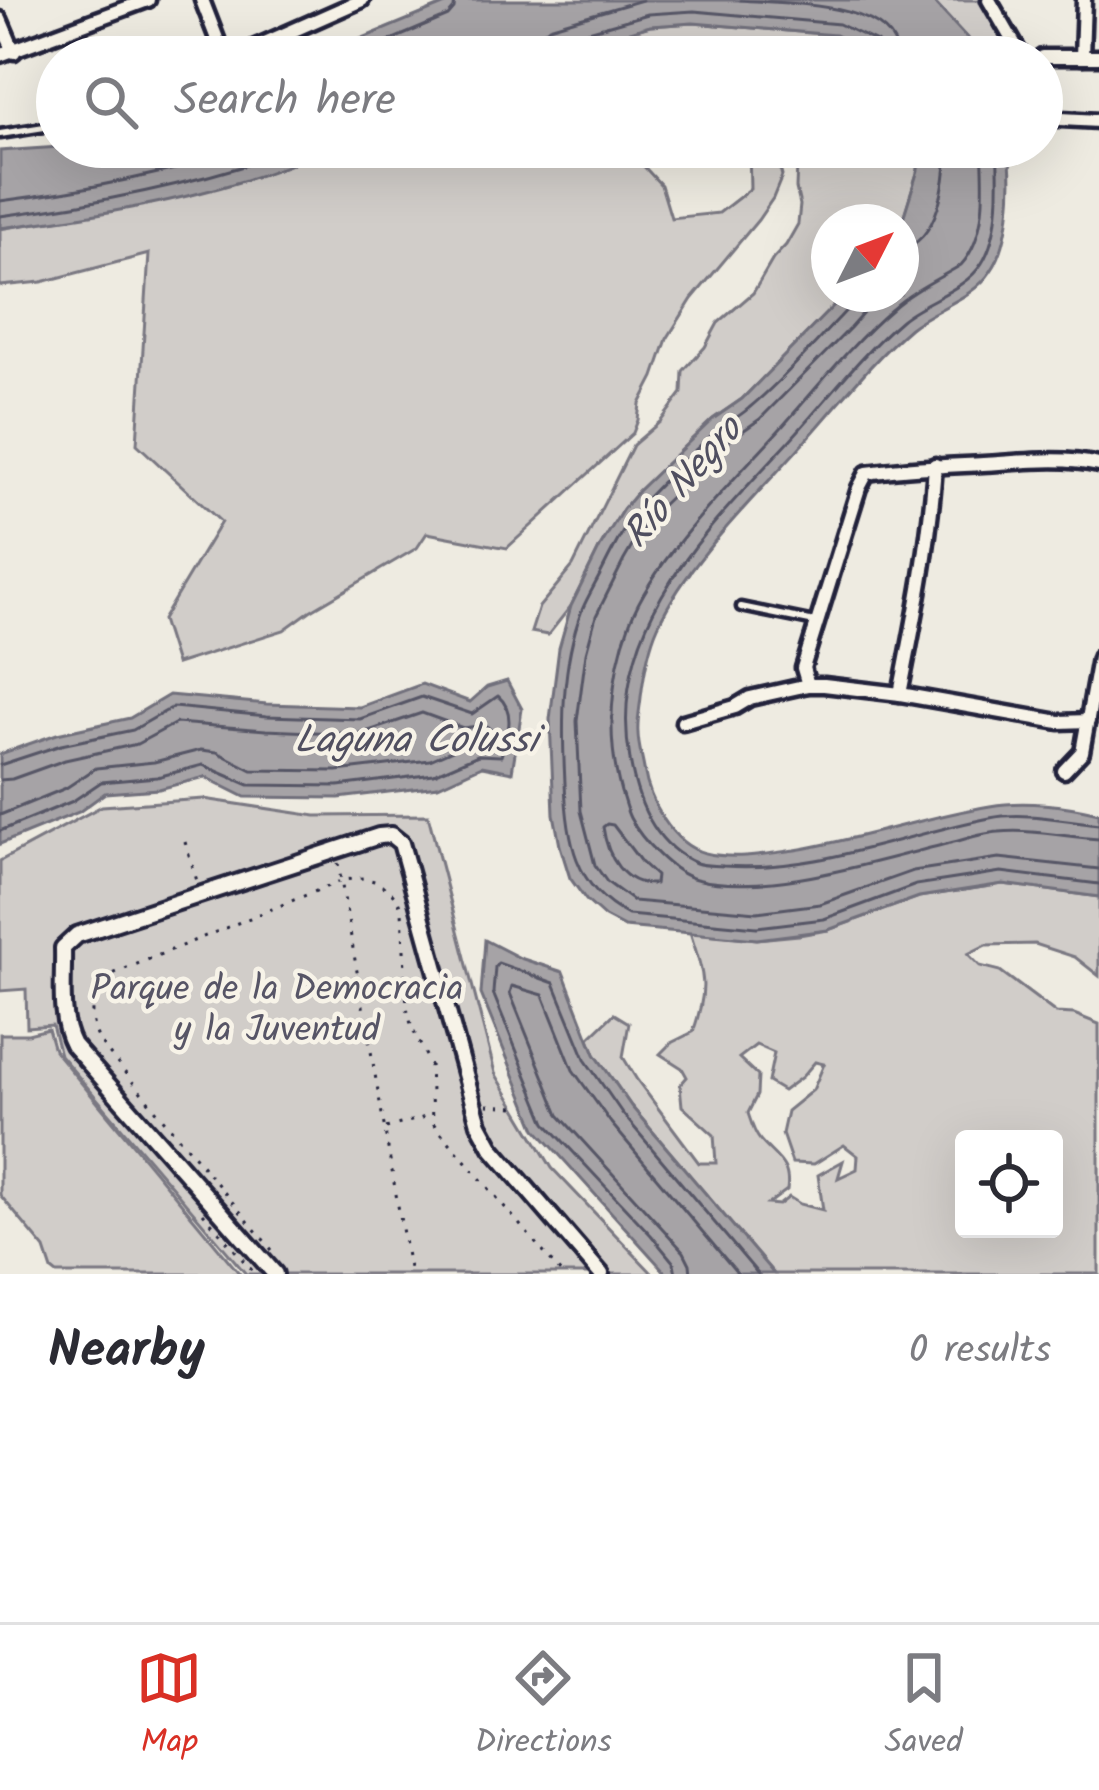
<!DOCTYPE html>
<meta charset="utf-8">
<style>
body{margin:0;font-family:Kalam,sans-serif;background:#f2f2f3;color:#2b2b33}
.controls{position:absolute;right:36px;bottom:36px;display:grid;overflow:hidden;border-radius:12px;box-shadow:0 12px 48px #0002}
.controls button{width:108px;height:108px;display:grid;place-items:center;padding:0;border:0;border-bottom:3px solid #e1e1e2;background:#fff;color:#2b2b33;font:60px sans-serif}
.compass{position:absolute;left:811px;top:204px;width:108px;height:108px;border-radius:50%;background:#fff;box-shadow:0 12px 48px #0002;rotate:48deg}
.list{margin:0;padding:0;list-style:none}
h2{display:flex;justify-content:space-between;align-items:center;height:156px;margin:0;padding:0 48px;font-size:51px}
h2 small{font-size:39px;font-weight:400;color:#7c7c81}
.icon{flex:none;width:66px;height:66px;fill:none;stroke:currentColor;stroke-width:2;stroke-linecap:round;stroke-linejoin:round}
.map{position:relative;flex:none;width:1099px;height:1274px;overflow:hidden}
.search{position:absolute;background:#fff;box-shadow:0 12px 48px #0002;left:36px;right:36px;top:36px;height:132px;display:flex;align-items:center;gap:30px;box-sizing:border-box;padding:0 42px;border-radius:66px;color:#7c7c81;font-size:45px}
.sheet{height:348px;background:#fff}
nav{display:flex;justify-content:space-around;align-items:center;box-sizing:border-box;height:168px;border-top:3px solid #e1e1e2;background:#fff;font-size:33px;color:#7c7c81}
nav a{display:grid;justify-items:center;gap:6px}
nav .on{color:#d93025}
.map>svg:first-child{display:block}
</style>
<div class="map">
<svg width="1099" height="1274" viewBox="0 0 1099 1274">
<rect width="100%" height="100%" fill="#eeebe1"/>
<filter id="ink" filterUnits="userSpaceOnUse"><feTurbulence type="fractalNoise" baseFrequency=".00833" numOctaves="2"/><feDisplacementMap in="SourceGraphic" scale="24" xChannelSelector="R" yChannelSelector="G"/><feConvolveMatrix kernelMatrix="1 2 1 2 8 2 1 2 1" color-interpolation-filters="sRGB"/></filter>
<g filter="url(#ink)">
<!-- green -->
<g fill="#d1cdc9" stroke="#7a7882" stroke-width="3" fill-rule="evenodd">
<polygon points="932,0 996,0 1010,41 1013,57 976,57 967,38"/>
<polygon points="693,23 835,35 879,57 542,57 650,26"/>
<path d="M 332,147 L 626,147 L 661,185 L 671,218 L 719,213 L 750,189 L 749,147 L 794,147 L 789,159 L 779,165 L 782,176 L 773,198 L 758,220 L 692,299 L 667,339 L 654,377 L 640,404 L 638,420 L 633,433 L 507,548 L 427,533 L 417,548 L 310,611 L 284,630 L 176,664 L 162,620 L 221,522 L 137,444 L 149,254 L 42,282 L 0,286 L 0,229 C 112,211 228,195 332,147 Z"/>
<polygon points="812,147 920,147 918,170 901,225 901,222 829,222 829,294 845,294 742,399 713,419 638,491 623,509 600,547 571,606 548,635 531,632 539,607 573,566 633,445 661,421 682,393 683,371 705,347 718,323 753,293 773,259 786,245 798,224 800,205 796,188 797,164"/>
<polygon points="204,799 316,816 428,815 495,1073 552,1168 653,1274 246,1274 60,1055 52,1025 27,1027 26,989 0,991 0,861 102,806"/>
<path d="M 1003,884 L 1099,897 L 1099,976 L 1075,957 L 1035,944 L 986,945 L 968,954 L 980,966 L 1000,971 L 1056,1013 L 1074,1014 L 1099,1024 L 1099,1274 L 774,1274 L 631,1106 L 595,1054 L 589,1038 L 614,1014 L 629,1023 L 623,1057 L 637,1080 L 699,1163 L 716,1163 L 714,1135 L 682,1106 L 680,1085 L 687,1077 L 682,1068 L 660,1054 L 671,1043 L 693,1032 C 709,987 704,976 690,932 L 757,939 L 799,935 L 828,930 L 919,897 ZM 756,1045 L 774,1053 L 768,1082 L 783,1091 L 802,1077 L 815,1062 L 824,1064 L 813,1090 L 787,1111 L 782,1134 L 792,1163 L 814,1164 L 844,1145 L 858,1156 L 857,1169 L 838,1178 L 843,1161 L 818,1175 L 823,1210 L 800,1204 L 789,1197 L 779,1205 L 768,1204 L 787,1190 C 791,1163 775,1158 760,1140 C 754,1133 751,1122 748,1113 L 757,1095 L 758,1076 L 739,1058 ZM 964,1139 L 1054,1139 L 1054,1229 L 964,1229 Z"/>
<polygon points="48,1029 54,1050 240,1274 57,1274 52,1270 45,1249 0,1195 0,1034 28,1034"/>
</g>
<!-- water -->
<g fill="#a6a3a6" stroke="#716f7b" stroke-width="3">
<polygon points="455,0 932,0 967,38 976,57 879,57 835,35 693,23 650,26 542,57 317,57"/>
<path d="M 60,147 L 332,147 C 229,195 111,214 0,228 L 0,151 Z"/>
<path d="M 920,147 L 1008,147 C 1014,180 1011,243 991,271 C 973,299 935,308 910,328 C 869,363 835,409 799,448 C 753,499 686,564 658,626 C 648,648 644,673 641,697 C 640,708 637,721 638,733 C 638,745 642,757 644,769 C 649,800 671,844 705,853 C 734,860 766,854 795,850 C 861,839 925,817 990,806 C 1024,800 1066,805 1099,813 L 1099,897 L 1003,884 L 919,897 L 828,930 L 757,939 L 624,927 L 605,917 L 586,900 L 570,878 L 560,846 L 554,814 L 550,719 L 559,648 L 571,606 L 600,547 L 623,509 L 638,491 L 713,419 L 742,399 L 845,294 L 901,294 L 901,225 L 918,170 Z"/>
<polygon points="507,681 522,709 512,772 482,766 438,786 339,798 245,797 205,777 159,789 105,793 79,812 0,844 0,754 57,734 130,718 169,695 267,704 360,707 422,684 470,702 487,687"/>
<polygon points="485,940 520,958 563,972 595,1054 631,1106 774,1274 667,1274 536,1129 481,994"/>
</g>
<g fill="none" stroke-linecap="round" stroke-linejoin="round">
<!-- shore -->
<g stroke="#575666" stroke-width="3">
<path d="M 740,0 C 782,4 895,0 898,57"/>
<polyline points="351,57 448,16 454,9 455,0"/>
<polyline points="532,57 536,39 549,27 642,0"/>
<polyline points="547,57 549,46 557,40 648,14 694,11 839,24 877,42 882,49 883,57"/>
<path d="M 982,147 C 984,184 988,236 961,265 C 938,279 912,291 892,309 C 851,344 816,389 780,429 C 733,481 655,557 630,622 C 610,676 606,737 621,792 C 624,800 626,810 630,818 C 641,839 672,873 696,879 C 766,897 876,861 946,844 C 963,840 982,833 999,832 C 1033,829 1066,837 1099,839"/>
<path d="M 997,147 C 999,180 1001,233 982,263 C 966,290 925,300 901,320 C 860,355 826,401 790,440 C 706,531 606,624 630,760 C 637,801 654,845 696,863 C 704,866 715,865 723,866 C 814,873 902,835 990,818 C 1026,811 1064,821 1099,824"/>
<path d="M 0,201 C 87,190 171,173 254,147"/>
<path d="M 0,216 C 102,203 203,183 300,147"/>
<path d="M 901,249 C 939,241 946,180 947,147"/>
<path d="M 853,294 L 852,304 L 840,317 C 811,347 782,381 749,408 C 740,416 729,422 719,429 C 694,450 669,475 646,499 C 628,520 615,545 603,569 C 596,583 588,596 582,610 C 561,665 562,726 565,783 C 567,839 574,887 628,915 L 757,927 L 824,919 L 916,885 L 1001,872 L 1099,884"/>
<polyline points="868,294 865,311 850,328 760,419 730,440 658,509 645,524 624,560 596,616 586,653 577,721 581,811 595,865 607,882 633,901 757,912 820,904 913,871 999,858 1099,869"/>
<path d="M 0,765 L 61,745 L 133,730 L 173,707 L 267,716 L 360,719 L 422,697 L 472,714 L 498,696 C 516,711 508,735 501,756 L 478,755 L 434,774 L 338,786 L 249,785 L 203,765 L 157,777 L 101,782 L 73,801 L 0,831"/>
<polyline points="0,780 12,779 65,760 137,744 176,723 266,730 360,734 422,713 463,728 485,725 491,730 487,739 471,742 430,760 337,771 252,770 217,752 201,750 154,762 96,768 66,788 0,815"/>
<path d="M 607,824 L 613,825 L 641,862 L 656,876 L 655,884 C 623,886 607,856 603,827 Z"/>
<polyline points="676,1274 674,1263 651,1235 546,1123 493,993 495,967 498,963 554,983 586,1061 622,1113 758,1274"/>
<polyline points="691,1274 690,1264 684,1252 559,1115 510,993 512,986 543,995 573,1070 611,1123 738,1274"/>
</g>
<!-- service casing -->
<g stroke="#22223b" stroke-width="15">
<g id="service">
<polyline points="0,134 57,125"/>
<polyline points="741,607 815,622"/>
</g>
</g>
<!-- minor casing -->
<g stroke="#22223b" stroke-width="21">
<g id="minor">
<polyline points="202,0 224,57"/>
<polyline points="989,0 1022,57"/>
<polyline points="0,19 14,52"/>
<polyline points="0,55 148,0"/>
<polyline points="233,57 362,0"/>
<polyline points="1042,57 1099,57"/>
<polyline points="1082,57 1084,0"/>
<polyline points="1042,118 1099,121"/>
<path d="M 808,685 L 803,668 L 859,488 L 867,473 C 906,467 944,466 983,464 C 1021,462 1061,456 1099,465"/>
<path d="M 900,694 C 915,618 930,543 935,465"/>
<polyline points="683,722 735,707 750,698 808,685 824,685 900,694 1059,722 1088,721"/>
<polyline points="1064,771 1082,752 1099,658"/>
</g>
</g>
<!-- tertiary casing -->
<g stroke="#22223b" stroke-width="22">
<path id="tertiary" d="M 275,1274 L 73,1045 C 58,1017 64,980 63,948 L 77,935 L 379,836 L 391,835 L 401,843 L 479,1124 L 492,1148 L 601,1274"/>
</g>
<!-- path -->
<g stroke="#22223b" stroke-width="3" stroke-dasharray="3 9" stroke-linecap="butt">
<polyline points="185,842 197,881"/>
<polyline points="338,863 410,1274"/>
<polyline points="487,1105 515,1107"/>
<polyline points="386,1128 429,1116"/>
<polyline points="203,1213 255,1274"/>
<path d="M 272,1250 L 102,1045 C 87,1021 88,995 110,975 L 343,880 L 363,878 L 378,882 L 397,897 L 402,911 L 407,1008 L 412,1028 L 430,1064 L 432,1122 L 562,1274"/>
</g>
<!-- service -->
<use href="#service" stroke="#f7f3e8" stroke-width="6"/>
<!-- minor -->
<use href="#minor" stroke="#f7f3e8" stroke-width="12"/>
<!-- tertiary -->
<use href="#tertiary" stroke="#f7f3e8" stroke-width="14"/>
</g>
</g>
<g text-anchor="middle" stroke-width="9" stroke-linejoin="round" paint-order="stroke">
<!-- park labels -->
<g font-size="36" fill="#575566" stroke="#f7f3e8">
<text x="277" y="1000">Parque de la Democracia<tspan x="277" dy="41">y la Juventud</tspan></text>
</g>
<!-- water labels -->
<g font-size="39" font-style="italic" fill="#504f60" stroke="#f7f3e8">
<text transform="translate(681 481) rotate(-49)" y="14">Río Negro</text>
<text x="416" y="752">Laguna Colussi</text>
</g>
</g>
</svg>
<div class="controls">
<button><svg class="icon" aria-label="locate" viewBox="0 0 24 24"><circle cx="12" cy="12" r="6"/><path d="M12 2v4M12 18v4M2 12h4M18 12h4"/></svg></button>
</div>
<svg class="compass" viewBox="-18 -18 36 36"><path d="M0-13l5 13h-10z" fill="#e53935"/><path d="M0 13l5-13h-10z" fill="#7c7c81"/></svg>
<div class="search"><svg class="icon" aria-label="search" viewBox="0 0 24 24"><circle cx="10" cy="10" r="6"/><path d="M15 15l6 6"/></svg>Search here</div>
</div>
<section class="sheet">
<h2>Nearby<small>0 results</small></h2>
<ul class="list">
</ul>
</section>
<nav>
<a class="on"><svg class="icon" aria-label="map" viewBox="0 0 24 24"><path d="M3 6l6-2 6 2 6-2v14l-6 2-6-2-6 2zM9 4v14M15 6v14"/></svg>Map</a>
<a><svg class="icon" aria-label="directions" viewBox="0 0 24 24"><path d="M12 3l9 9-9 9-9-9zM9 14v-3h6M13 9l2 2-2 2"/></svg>Directions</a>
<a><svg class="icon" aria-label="saved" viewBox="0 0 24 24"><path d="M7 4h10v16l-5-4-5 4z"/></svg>Saved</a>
</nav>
